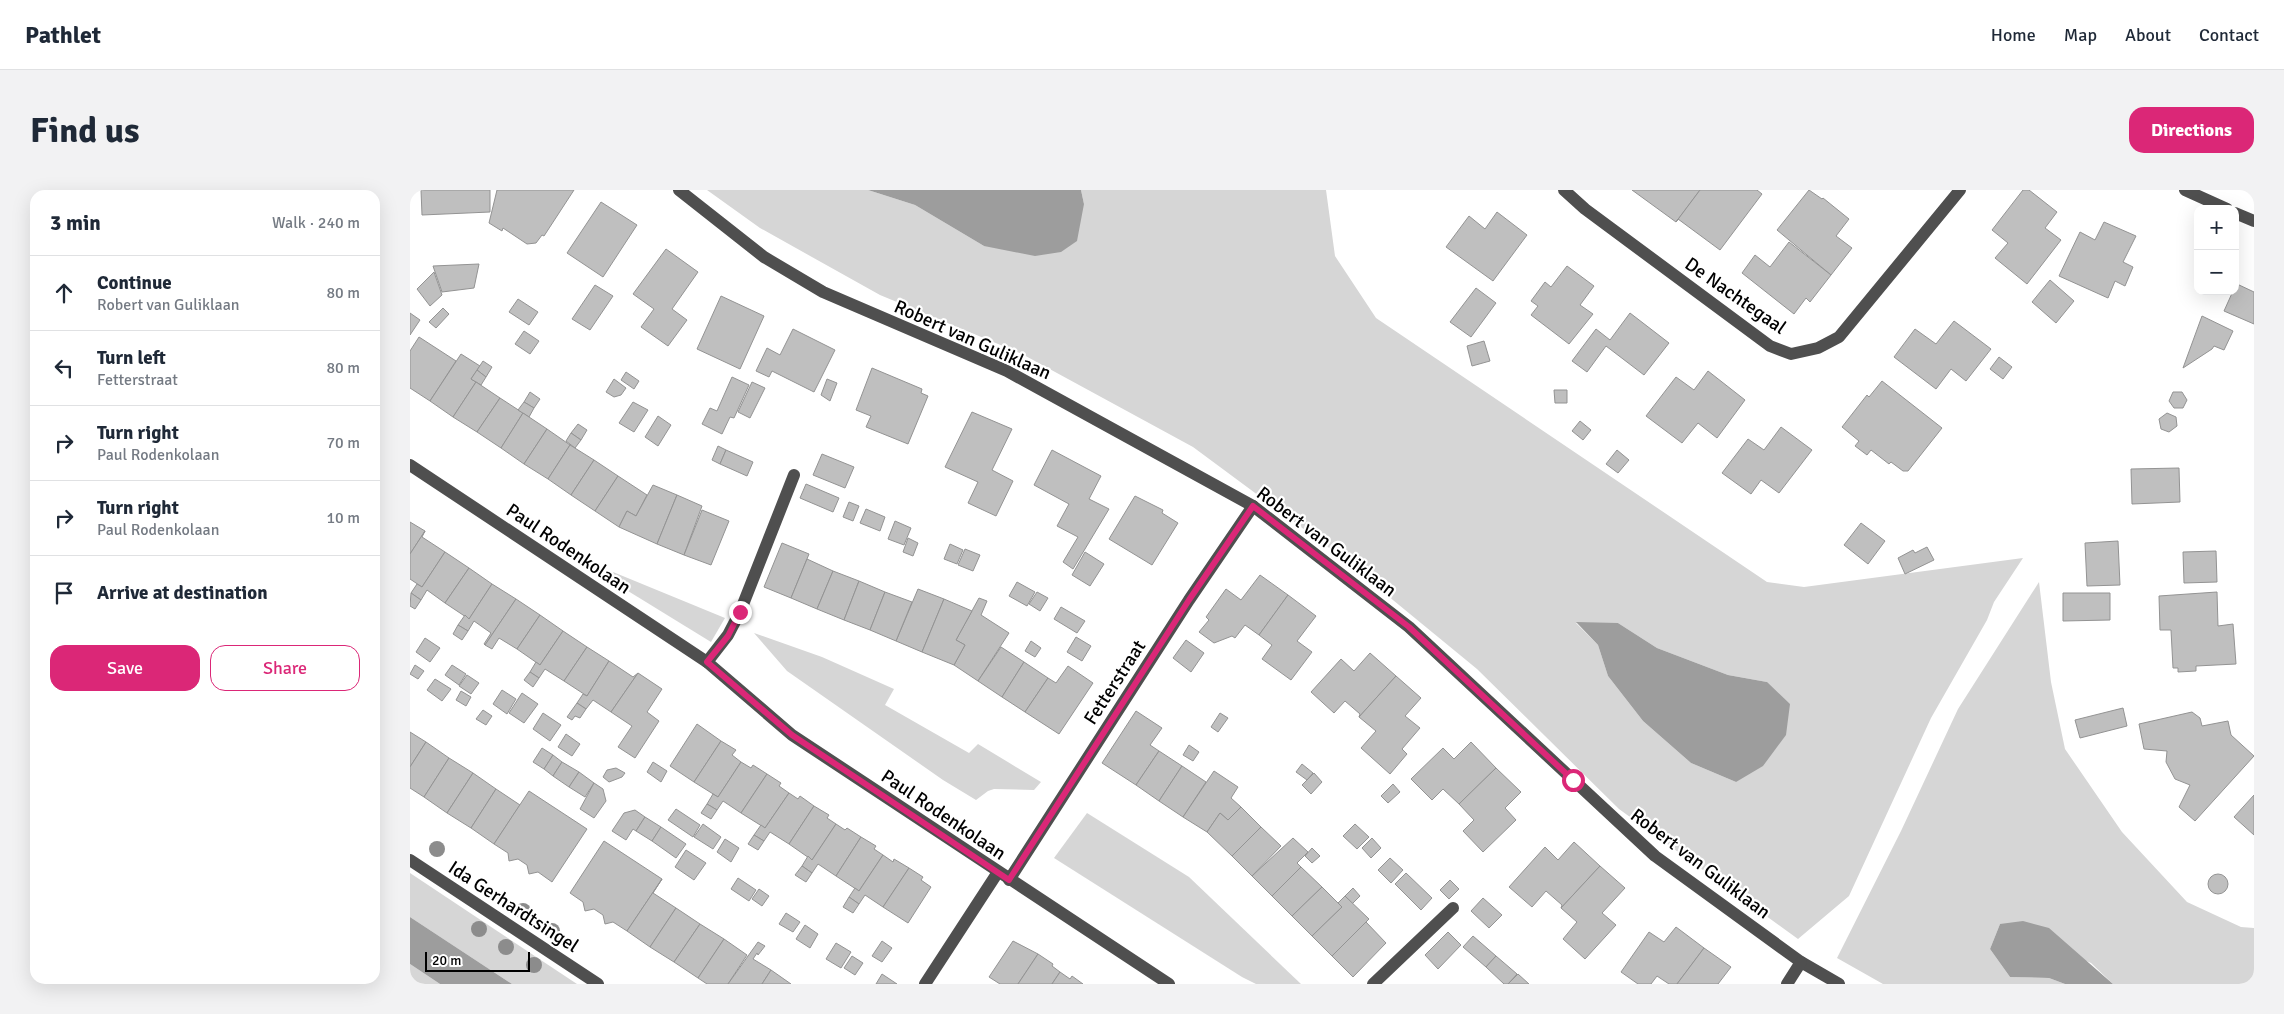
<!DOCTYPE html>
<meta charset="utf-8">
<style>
body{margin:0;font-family:Signika,sans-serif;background:#f2f2f3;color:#1f2937}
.controls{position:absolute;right:15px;top:15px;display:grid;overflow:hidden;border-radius:10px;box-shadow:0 5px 20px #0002}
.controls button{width:45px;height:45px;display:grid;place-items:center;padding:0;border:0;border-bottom:1px solid #e0e1e3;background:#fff;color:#1f2937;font:25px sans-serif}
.scale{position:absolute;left:15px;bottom:12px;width:105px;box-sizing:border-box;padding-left:5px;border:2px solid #000;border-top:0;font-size:14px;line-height:18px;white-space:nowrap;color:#000;-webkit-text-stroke:4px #fff;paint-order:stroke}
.stop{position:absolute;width:15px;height:15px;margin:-11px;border:4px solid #db2777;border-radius:50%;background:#fff}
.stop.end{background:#db2777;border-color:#fff;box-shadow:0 1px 5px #0008}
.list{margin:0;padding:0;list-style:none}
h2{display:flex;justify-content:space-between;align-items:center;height:65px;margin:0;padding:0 20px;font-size:21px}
h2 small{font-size:16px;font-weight:400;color:#747a83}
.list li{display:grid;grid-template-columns:32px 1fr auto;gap:15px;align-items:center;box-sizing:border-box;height:75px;padding:0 20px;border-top:1px solid #e0e1e3}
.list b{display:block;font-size:19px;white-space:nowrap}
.list p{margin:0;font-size:16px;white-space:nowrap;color:#747a83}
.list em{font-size:16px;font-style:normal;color:#747a83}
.actions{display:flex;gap:10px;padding:15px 20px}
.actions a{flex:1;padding:11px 0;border:1px solid #db2777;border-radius:15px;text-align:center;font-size:18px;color:#db2777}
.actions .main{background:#db2777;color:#fff}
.icon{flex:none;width:28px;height:28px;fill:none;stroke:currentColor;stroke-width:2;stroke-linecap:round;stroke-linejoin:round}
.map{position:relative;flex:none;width:1844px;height:794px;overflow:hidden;border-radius:15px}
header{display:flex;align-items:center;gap:30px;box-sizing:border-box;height:70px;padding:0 25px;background:#fff;border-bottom:1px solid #e0e1e3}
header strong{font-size:24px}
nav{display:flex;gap:28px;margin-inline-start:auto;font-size:18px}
.intro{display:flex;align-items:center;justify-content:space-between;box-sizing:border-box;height:120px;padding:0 30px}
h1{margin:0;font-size:35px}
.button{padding:12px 22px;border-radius:15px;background:#db2777;color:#fff;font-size:18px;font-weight:700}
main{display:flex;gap:30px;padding:0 30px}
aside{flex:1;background:#fff;border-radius:15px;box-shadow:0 5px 20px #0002}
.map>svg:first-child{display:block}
</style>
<header>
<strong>Pathlet</strong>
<nav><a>Home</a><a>Map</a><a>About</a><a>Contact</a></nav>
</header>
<div class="intro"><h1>Find us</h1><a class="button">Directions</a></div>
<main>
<aside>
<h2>3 min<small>Walk · 240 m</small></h2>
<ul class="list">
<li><svg class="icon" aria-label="ahead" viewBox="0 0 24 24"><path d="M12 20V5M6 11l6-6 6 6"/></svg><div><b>Continue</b><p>Robert van Guliklaan</p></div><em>80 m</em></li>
<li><svg class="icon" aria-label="left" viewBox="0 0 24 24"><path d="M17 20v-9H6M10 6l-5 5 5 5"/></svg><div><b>Turn left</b><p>Fetterstraat</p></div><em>80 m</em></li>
<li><svg class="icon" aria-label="right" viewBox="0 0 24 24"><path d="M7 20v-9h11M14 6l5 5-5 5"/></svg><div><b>Turn right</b><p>Paul Rodenkolaan</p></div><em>70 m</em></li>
<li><svg class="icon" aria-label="right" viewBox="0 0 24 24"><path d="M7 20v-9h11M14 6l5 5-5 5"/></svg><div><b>Turn right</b><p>Paul Rodenkolaan</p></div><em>10 m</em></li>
<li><svg class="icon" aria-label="arrive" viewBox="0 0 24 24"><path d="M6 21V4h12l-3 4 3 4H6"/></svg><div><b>Arrive at destination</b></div></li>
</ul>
<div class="actions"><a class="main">Save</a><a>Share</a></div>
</aside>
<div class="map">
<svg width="1844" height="794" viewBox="0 0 1844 794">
<rect width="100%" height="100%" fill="#fff"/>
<!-- green -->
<g fill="#d6d6d6" fill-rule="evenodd">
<path d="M 297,0 L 458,0 L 505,15 L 574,56 L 674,14 L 671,0 L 916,0 L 925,66 L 966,128 L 1357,392 L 1394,397 L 1613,368 L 1584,412 L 1577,430 L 1521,528 L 1439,706 L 1388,749 L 1209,619 L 1067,479 L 922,360 L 783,257 L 612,164 L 470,105 L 350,38 ZM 1166,433 L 1208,433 L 1247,458 L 1318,485 L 1357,492 L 1326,592 L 1281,573 L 1233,531 L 1198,486 L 1188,455 Z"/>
<polygon points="203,382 315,428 301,452 205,393"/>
<polygon points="1629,392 1641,492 1655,559 1712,642 1777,712 1831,737 1844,738 1844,794 1703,794 1681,773 1590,734 1580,759 1600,787 1639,788 1655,794 1473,794 1427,768 1491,641 1548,519"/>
<polygon points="344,443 412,467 484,499 475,515 559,563 568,554 631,592 624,600 584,599 578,601 566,610 533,590 377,481"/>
<polygon points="677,623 779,687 891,794 846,794 832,787 644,668"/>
<polygon points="0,683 167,794 102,794 0,727"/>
<polygon points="0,774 30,794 0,794"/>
</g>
<!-- water -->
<g fill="#9d9d9d">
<polygon points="458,0 671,0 674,14 667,51 651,62 625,66 574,56 505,15"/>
<polygon points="1166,432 1208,433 1247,458 1318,485 1357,492 1380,514 1376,545 1353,576 1326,592 1281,573 1233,531 1198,486 1188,455"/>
<polygon points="0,727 102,794 30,794 0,774"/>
<polygon points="1613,731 1639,738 1703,794 1655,794 1639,788 1600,787 1580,759 1590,734"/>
</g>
<!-- building -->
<g fill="#bfbfbf" stroke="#939393">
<polygon points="11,0 80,0 80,22 12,25"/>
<polygon points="87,0 164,0 134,46 132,45 126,53 117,54 93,38 92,41 79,33"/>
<polygon points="1222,0 1290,0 1266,32"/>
<polygon points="1290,0 1347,0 1352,4 1310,60 1268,29 1266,32"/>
<polygon points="1399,0 1412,9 1413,8 1439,29 1426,46 1442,58 1421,85 1367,40"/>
<polygon points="1613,0 1619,0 1647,22 1635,38 1651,50 1617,94 1585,68 1598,53 1582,40"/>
<polygon points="191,12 227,35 193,87 157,63"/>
<polygon points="1087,22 1117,45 1083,91 1036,57 1059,26 1075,39"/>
<polygon points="1694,32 1726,46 1713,72 1723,77 1715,96 1705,91 1698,108 1649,86 1670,42 1685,50"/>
<polygon points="1379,52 1421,85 1400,112 1396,108 1384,124 1332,83 1345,65 1360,77"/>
<polygon points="256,59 288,82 262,119 277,130 258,156 231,137 244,119 223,104"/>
<polygon points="69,74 64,98 32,102 23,76"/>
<polygon points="1157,76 1184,96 1170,115 1183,124 1159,154 1121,125 1128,116 1121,111 1135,92 1141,97"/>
<polygon points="24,82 32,105 20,116 7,99"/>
<polygon points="1640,90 1664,111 1646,133 1622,112"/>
<polygon points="1827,94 1844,102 1844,134 1814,121 1823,101 1825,101"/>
<polygon points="185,95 203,106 180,140 162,129"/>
<polygon points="1066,98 1086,113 1061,147 1040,132"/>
<polygon points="311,106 354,126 330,179 287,159"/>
<polygon points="108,109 128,122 119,135 99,122"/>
<polygon points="33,118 39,124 26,138 19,132"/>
<polygon points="0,123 10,130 0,145"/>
<polygon points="1220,123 1259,153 1234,185 1196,156 1177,182 1162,171 1186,139 1200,150"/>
<polygon points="1792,126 1823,141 1814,160 1804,156 1802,159 1773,178"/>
<polygon points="1544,131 1581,159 1556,191 1541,179 1526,199 1484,167 1505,139 1526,154"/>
<polygon points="383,139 425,160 404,202 362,181 359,187 346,181 357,158 370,165"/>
<polygon points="114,141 129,151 120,164 105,154"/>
<polygon points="9,147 46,171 20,211 0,198 0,161"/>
<polygon points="1074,151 1080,171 1062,176 1057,156"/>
<polygon points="51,164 70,176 61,189 66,192 43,227 20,211"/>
<polygon points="1589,167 1602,177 1593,189 1580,179"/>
<polygon points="73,171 82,177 76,187 67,180"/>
<polygon points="462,178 512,199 511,203 518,206 498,254 456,237 461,226 446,220"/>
<polygon points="67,180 76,187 71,195 61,189"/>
<polygon points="1298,181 1335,210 1307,248 1288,233 1272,253 1236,226 1266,187 1284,200"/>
<polygon points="216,182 229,191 224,199 211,190"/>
<polygon points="322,187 339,195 324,228 320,227 312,244 292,234 300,218 307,221"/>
<polygon points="204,189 216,198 211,205 204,207 196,202"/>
<polygon points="417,189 427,193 420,211 411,205"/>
<polygon points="1472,191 1532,238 1498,281 1493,281 1481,272 1479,274 1461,260 1457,265 1445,256 1449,251 1432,237 1457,205 1459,207"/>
<polygon points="66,192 90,208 67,242 43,227"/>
<polygon points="342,192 355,198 340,228 328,222"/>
<polygon points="1144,200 1157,200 1157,213 1145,213"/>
<polygon points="120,202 130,209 124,218 114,212"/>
<polygon points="1763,202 1772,202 1777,210 1773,218 1764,218 1759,211"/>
<polygon points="90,208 113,223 91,258 67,242"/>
<polygon points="114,212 124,218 119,227 108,220"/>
<polygon points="223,212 238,220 224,242 209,233"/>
<polygon points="562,222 602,239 582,280 603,291 586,326 558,313 568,292 535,277"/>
<polygon points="113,223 137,239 114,274 91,258"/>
<polygon points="1757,223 1766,227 1767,236 1759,242 1751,239 1749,229"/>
<polygon points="248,226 261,235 248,256 235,247"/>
<polygon points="1170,231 1181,240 1173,250 1162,241"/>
<polygon points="168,234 177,240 171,250 161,243"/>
<polygon points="1371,237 1402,260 1369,303 1351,290 1341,304 1312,283 1338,249 1354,260"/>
<polygon points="137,239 160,255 138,289 114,274"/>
<polygon points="161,243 171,250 165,258 156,251"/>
<polygon points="160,255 184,270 161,305 138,289"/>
<polygon points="308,256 316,260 310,274 302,270"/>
<polygon points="316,260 343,272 337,286 310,274"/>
<polygon points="642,260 691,286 679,309 699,319 663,379 653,372 668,347 647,336 659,314 624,295"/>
<polygon points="1207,260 1219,270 1208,283 1196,274"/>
<polygon points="412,264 444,277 435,298 403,285"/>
<polygon points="184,270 208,286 185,321 161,305"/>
<polygon points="1769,278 1770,312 1722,314 1721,279"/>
<polygon points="208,286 237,305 226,326 217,321 209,337 185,321"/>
<polygon points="396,294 429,308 423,322 390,308"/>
<polygon points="243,295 267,305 247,354 209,337 217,321 226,326"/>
<polygon points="267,305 292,316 274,365 247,354"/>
<polygon points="725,306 753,320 752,323 768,333 742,375 699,349"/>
<polygon points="439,312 449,316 443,331 433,327"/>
<polygon points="456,319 475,327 470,341 450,333"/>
<polygon points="292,320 319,331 301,375 274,365"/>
<polygon points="485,331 501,338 494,355 478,349"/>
<polygon points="0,332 15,341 0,364"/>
<polygon points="1451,333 1475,351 1458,374 1434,355"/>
<polygon points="15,341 12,347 35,362 12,397 0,389 0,364"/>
<polygon points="498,348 508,353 503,366 493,362"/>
<polygon points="1708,351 1710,395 1677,396 1675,353"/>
<polygon points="372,353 399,364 381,408 354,397"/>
<polygon points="540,354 553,360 547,374 534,369"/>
<polygon points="1517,357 1524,370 1495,384 1488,368 1503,360 1505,363"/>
<polygon points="555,359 570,365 563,381 548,375"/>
<polygon points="1806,361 1807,392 1774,393 1773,362"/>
<polygon points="35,362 59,378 35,413 17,400 11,410 1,403 7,394 12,397"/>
<polygon points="675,362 694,374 680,396 662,385"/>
<polygon points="397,369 423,381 407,419 381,408"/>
<polygon points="59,378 82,394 59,429 35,413"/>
<polygon points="423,381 449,391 434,430 407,419"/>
<polygon points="850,385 878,405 849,445 835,435 825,448 822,446 804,453 789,442 799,430 796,427 816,399 831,410"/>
<polygon points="449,391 475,402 460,440 434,430"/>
<polygon points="607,392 625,402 617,416 599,406"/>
<polygon points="82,394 106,409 75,455 74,454 81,443 64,431 58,441 48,435 55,425 59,429"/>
<polygon points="508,399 534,409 512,462 486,451"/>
<polygon points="475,402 502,412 486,451 460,440"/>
<polygon points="627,402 638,408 630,421 619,414"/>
<polygon points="1807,402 1808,436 1823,434 1826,474 1786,476 1786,481 1768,482 1768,478 1763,478 1761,440 1750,440 1749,406"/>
<polygon points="1,403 11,410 5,419 0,416"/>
<polygon points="1653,403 1700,403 1700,430 1653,431"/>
<polygon points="878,405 906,426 887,451 902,462 881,490 852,469 862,455 849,445"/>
<polygon points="569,408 577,411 571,425 599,443 568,491 544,475 555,455 546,450"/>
<polygon points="106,409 130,425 107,459 89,448 82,459 75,455"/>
<polygon points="534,409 562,421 546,450 555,455 544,475 512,462"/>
<polygon points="651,417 675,431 667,443 644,429"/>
<polygon points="130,425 153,441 130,475 107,459"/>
<polygon points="48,435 58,441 52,450 43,444"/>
<polygon points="153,441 177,457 154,491 135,479 129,488 120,482 126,472 130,475"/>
<polygon points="666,447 681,456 672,471 657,462"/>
<polygon points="15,448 30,458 20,472 6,462"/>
<polygon points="776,450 794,463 781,482 763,468"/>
<polygon points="621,451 631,458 625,467 615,461"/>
<polygon points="177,457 199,471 177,506 154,491"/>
<polygon points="591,457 614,472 592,507 568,491"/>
<polygon points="960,463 986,486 949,527 950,524 935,511 924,523 901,502 931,469 944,481"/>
<polygon points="199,471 223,487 228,483 201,522 183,510 176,519 167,513 173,504 177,506"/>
<polygon points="614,472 638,488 615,522 592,507"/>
<polygon points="5,475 14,481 8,489 0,484"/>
<polygon points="42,475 56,484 49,495 35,485"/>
<polygon points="658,476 683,493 649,544 615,522 638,488 646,493"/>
<polygon points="120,482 129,488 123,497 114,490"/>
<polygon points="228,483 252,499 237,522 249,531 225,568 208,557 222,536 201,522"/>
<polygon points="57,485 69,493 61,504 49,496"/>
<polygon points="986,486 1011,508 995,526 1010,538 992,559 997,564 980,584 951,558 966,541 949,527"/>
<polygon points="25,489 41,499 32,511 17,500"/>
<polygon points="92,500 106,509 97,524 83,514"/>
<polygon points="51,501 61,507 56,516 46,510"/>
<polygon points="112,503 128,514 114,533 99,523"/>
<polygon points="167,513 176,519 170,528 165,526 162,530 157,527"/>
<polygon points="1713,518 1717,536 1670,548 1665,530"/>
<polygon points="73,520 82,526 76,535 66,529"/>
<polygon points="726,521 752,538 740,555 749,561 726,595 692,573"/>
<polygon points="1782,522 1790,528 1792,536 1818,531 1821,545 1844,566 1785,631 1769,617 1780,595 1765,589 1756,572 1757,561 1734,559 1729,534"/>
<polygon points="133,523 151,535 140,551 123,539"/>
<polygon points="810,523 818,528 808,542 801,537"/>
<polygon points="287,534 311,551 284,592 260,576"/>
<polygon points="0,542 16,552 0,577"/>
<polygon points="156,544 170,554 162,566 148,557"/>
<polygon points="311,551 326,560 322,565 331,572 308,607 284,592"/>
<polygon points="16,552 39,568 14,607 0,598 0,577"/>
<polygon points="1061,552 1086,578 1049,614 1033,599 1022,610 1001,589 1033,558 1044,569"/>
<polygon points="779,555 789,562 783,571 773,565"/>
<polygon points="132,558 143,565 134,579 123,572"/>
<polygon points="749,561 772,576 749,611 726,595"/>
<polygon points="143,565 152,572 143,586 134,579"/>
<polygon points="39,568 63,583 37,623 14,607"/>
<polygon points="152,572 169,582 159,597 143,586"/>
<polygon points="243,572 257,581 251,592 237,582"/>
<polygon points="331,572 341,578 343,575 357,584 331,623 313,611 307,620 297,614 303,604 308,607"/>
<polygon points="892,574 903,583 897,590 886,582"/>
<polygon points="772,576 796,592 773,627 749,611"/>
<polygon points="206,578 215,583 212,587 199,592 193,587 197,580"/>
<polygon points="1086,578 1111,602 1095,618 1106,630 1073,662 1053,641 1064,630 1049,614"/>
<polygon points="804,581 828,597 821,608 831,617 818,630 810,623 797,642 773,627"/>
<polygon points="169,582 184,593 175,607 159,597"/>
<polygon points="63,583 86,599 61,638 37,623"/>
<polygon points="904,583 912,592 901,604 892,595"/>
<polygon points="357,584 371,593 369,596 379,603 355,638 331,623"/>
<polygon points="184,593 193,599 196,611 184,628 170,619"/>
<polygon points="983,594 990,602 978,613 971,606"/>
<polygon points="86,599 110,615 84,654 61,638"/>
<polygon points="119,601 177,639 142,692 128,682 119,684 117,675 108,669 99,671 98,663 84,654"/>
<polygon points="379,603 388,609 390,606 404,616 379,654 360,642 354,651 344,645 351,635 355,638"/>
<polygon points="1844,605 1844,645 1824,627"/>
<polygon points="297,614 307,620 301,629 291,623"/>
<polygon points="404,616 419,625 417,628 426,634 402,670 379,654"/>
<polygon points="831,617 851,637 822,666 797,642 810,623 818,630"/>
<polygon points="266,619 290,635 283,647 258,630"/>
<polygon points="225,620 235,627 226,641 223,639 216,650 202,641 214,623"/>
<polygon points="235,627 251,637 242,651 226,641"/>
<polygon points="293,634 311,647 303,659 284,647"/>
<polygon points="426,634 435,640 437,638 451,647 426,686 408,674 402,683 392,676 398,666 402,670"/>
<polygon points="945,634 959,647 947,659 933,646"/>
<polygon points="251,637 276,654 266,668 242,651"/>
<polygon points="851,637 871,656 842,686 822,666"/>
<polygon points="344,645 354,651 348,660 338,654"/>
<polygon points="451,647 466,656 464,659 473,665 449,701 426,686"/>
<polygon points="883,648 898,662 887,673 891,677 862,706 842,686"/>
<polygon points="962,648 971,658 961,668 952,658"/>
<polygon points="315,649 329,658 321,672 307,662"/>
<polygon points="194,651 252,689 217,741 203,732 195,734 193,725 184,719 175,721 173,712 160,703"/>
<polygon points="1164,652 1190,676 1151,718 1152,715 1136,701 1122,717 1099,697 1135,657 1148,670"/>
<polygon points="902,658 910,666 902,673 895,666"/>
<polygon points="276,660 296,673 284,690 265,677"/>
<polygon points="473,665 483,672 484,669 499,678 473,717 455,705 449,714 439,707 445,698 449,701"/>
<polygon points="980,668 993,680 981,693 968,680"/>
<polygon points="392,676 402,683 396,692 385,685"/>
<polygon points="1190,676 1215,698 1192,723 1206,735 1175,769 1153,749 1167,732 1151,718"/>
<polygon points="891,677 912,697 882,726 862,706"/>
<polygon points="499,678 513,687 511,690 521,697 498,733 473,717"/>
<polygon points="996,683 1022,708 1011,720 985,694"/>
<circle cx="1808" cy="694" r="10"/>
<polygon points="328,688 346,700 339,711 321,699"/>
<polygon points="252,689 243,703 266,718 240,757 217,741"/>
<polygon points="1040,690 1049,699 1039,709 1030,700"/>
<polygon points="912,697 932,717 902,746 882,726"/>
<polygon points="943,698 950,706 942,714 935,706"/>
<polygon points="349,699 359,706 352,716 342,709"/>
<polygon points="935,706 959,729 922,766 902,746 932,717 928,713"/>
<polygon points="439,707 449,714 443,723 433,717"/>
<polygon points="1073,708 1092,725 1079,738 1061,721"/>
<polygon points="266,718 290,734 264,772 240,757"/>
<polygon points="376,723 390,732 383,742 369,734"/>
<polygon points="956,732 976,753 943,787 922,766"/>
<polygon points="290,734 314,749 288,788 264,772"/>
<polygon points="395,735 408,744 400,758 386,749"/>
<polygon points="1266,737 1294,758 1267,794 1259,794 1247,786 1241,794 1228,794 1211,782 1239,742 1254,752"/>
<polygon points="1038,742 1051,755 1028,779 1015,765"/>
<polygon points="1063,746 1086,766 1076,777 1053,757"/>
<polygon points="314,749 337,765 318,794 297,794 288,788"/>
<polygon points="472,751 482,758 472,772 462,766"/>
<polygon points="603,751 628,764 608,794 590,794 579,787"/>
<polygon points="348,752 355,756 348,765 347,763 343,769 361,780 352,794 318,794"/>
<polygon points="426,753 441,762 431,778 416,769"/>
<polygon points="1294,758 1321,777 1308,794 1267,794"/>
<polygon points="628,764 643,774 642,776 650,782 642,794 608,794"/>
<polygon points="442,766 453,773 445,785 434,778"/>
<polygon points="1086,766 1107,784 1098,794 1094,794 1076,777"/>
<polygon points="361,780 381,794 352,794"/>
<polygon points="650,782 660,789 662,786 673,794 642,794"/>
<polygon points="472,784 487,794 466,794"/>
<polygon points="1108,784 1119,794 1098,794"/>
</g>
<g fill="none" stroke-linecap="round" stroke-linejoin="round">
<!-- minor -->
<g stroke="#4f4f4f" stroke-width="12">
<polyline points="269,0 354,67 413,102 597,181 843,316 999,437 1245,666 1391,772 1429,794"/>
<polyline points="1154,0 1175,19 1360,156 1381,164 1408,158 1429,147 1550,0"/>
<polyline points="1775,0 1817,19"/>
<polyline points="1825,23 1844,31"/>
<polyline points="0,275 297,472 382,545 759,794"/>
<polyline points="297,472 318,445 330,422 384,285"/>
<polyline points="0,670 188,794"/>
<polyline points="599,690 779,410 843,316"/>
<polyline points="515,794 588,682"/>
<polyline points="963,794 1043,718"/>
<polyline points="1377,794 1391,772"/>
</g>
</g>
<!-- trees -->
<g fill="#8c8c8c">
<circle cx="27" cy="659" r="8"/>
<circle cx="113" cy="721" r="8"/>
<circle cx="69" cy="739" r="8"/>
<circle cx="142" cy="741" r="8"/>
<circle cx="96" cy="757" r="8"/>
<circle cx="124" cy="775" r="8"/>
</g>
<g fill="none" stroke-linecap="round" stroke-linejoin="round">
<!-- route -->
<polyline stroke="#db2777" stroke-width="6" points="330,422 318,446 297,472 382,545 599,690 779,410 843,316 999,437 1163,590"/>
</g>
<g text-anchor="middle" stroke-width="4.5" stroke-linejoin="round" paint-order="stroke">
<!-- street labels -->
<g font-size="19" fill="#000" stroke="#fff">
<text transform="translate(1326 105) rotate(35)" y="7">De Nachtegaal</text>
<text transform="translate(563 149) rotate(24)" y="7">Robert van Guliklaan</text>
<text transform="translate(917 351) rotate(37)" y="7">Robert van Guliklaan</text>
<text transform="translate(159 358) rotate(34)" y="7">Paul Rodenkolaan</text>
<text transform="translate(704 492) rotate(-57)" y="7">Fetterstraat</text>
<text transform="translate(534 624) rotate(34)" y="7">Paul Rodenkolaan</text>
<text transform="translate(1291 673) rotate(37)" y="7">Robert van Guliklaan</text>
<text transform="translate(104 716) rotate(33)" y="7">Ida Gerhardtsingel</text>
</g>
</g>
</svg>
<div class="controls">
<button>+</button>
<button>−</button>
</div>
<div class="scale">20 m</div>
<div class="stop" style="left:1163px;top:590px"></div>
<div class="stop end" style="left:330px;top:422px"></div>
</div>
</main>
